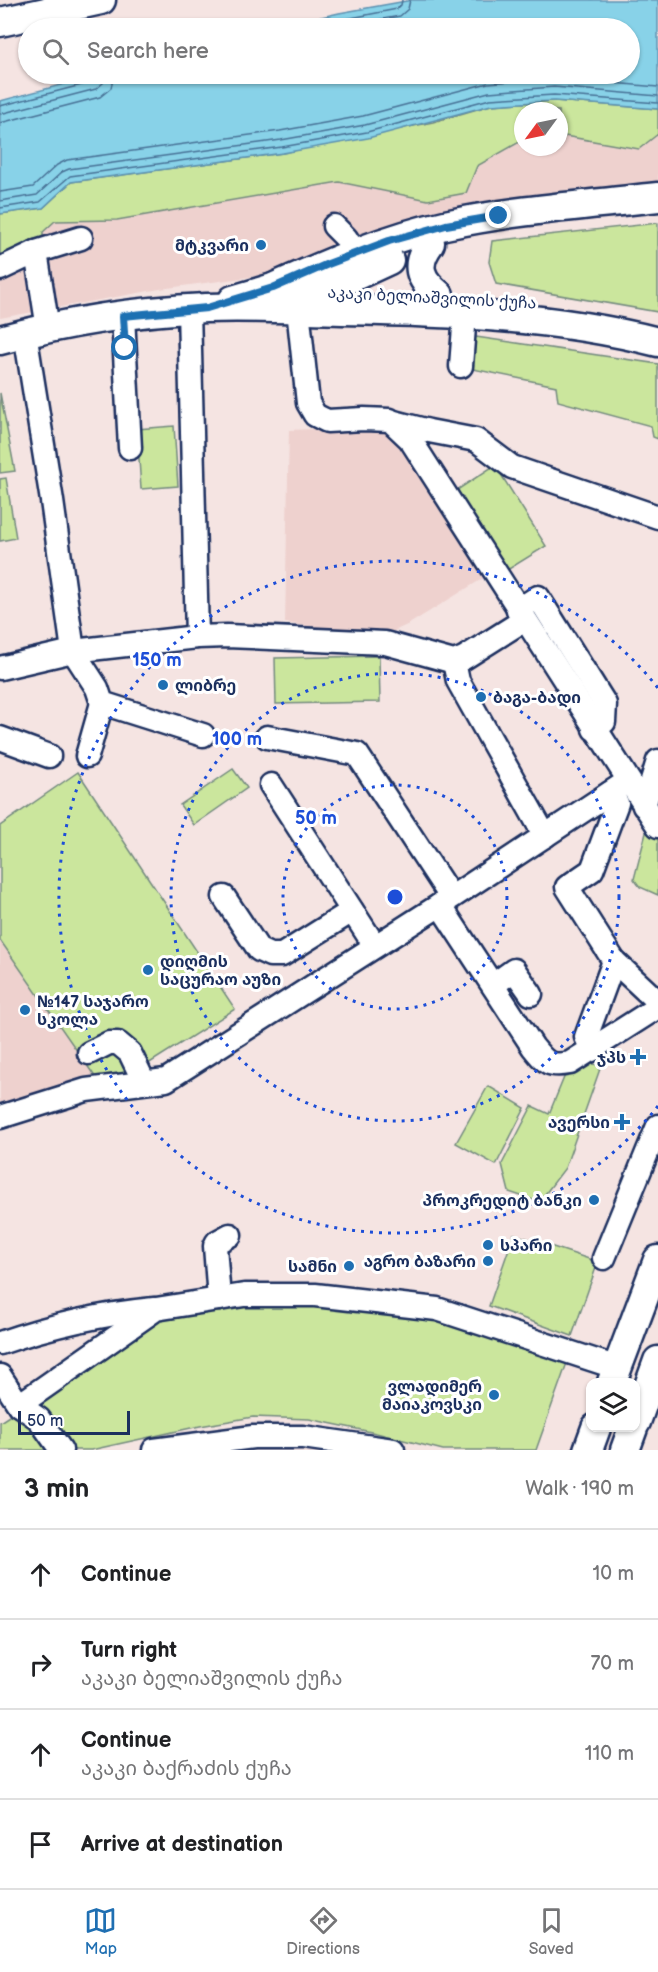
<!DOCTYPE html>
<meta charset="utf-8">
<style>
body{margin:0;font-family:"Balsamiq Sans","Noto Sans Georgian",sans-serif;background:#f2f2f2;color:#202124}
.controls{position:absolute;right:18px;bottom:18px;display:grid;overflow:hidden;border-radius:12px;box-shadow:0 2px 4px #0004}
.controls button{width:54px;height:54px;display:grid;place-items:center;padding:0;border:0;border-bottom:2px solid #e0e0e0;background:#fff;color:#202124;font:30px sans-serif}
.compass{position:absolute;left:514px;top:102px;width:54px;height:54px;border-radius:50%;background:#fff;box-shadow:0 2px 4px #0004;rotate:237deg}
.scale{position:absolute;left:18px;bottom:15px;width:112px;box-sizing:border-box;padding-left:6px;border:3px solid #1b2f5e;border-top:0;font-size:16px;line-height:21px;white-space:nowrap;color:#1b2f5e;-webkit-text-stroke:4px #fff;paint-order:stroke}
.stop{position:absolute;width:18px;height:18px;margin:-14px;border:4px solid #1f6fb2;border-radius:50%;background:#fff}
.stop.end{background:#1f6fb2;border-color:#fff;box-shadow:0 2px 6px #0008}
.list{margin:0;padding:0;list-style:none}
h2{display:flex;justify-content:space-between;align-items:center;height:78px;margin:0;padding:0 24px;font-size:26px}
h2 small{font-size:20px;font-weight:400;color:#757577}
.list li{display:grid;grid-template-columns:39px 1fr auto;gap:18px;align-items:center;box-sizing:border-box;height:90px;padding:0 24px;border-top:2px solid #e0e0e0}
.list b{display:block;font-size:22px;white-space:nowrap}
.list p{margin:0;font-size:20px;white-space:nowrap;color:#757577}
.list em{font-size:20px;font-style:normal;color:#757577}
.icon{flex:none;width:33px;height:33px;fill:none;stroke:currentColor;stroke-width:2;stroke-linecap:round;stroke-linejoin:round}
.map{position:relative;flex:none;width:658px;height:1450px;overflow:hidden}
.search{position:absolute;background:#fff;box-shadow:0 2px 4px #0004;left:18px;right:18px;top:18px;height:66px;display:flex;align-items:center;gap:15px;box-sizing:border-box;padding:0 21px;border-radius:33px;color:#757577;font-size:22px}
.sheet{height:438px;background:#fff}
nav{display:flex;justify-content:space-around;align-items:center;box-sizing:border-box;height:84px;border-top:2px solid #e0e0e0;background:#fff;font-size:16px;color:#757577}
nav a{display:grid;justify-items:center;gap:3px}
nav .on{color:#1f6fb2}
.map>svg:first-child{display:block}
</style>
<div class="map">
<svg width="658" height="1450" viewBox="0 0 658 1450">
<rect width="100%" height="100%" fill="#f5e4e2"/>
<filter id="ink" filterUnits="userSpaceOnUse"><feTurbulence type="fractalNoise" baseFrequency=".0167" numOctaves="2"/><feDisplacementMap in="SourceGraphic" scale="12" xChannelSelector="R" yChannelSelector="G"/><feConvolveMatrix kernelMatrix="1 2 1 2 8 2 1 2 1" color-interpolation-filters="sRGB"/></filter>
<g filter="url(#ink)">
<!-- built -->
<g fill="#eed1ce">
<polygon points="658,134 658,189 287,272 160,289 0,318 0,261 43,232 55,221 117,220 339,182 429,200 466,193 477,167 523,140 523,147 559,147 559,135 639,149"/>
<polygon points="384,426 401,440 490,574 409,624 383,636 285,623 289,430"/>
<polygon points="0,940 98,1081 0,1112"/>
</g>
<!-- green -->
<g fill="#cbe69d" stroke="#738a7e" stroke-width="1.5">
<polygon points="554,101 658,109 658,134 639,149 559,135 559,111 523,111 523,140 477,166 466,193 428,200 339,182 117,220 55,221 43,232 43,242 0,261 0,214 43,208 71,182 283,153 433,122 491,105"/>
<polygon points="658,223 658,312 496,284 489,262 492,241"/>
<polygon points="469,336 658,364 658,439 653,437 651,426 558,401 556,386 468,368"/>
<polygon points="0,393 15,471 0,473"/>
<polygon points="174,426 178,486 141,489 137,429"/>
<polygon points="495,465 546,546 504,572 454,492"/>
<polygon points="6,478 16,538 0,541 0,479"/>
<polygon points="379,656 380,702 276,704 275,658"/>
<polygon points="233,769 247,788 194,825 180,805"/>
<polygon points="78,772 235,1009 148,1064 98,1081 0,940 0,826"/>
<polygon points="648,825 658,839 658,895 640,887 634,879"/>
<polygon points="572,1058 601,1066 565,1168 539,1202 509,1192 502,1164 532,1106 549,1114"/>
<polygon points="488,1086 525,1108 496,1165 456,1143"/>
<polygon points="514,1234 598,1262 572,1336 489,1306"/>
<polygon points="312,1299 432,1314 568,1360 536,1450 443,1450 376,1433 309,1419 253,1417 200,1426 91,1450 0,1450 0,1422 165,1313"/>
</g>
<!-- water -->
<polygon fill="#88d2e8" stroke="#5c91b1" stroke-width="1.5" points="412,0 658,0 658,109 554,101 491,105 368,138 283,153 71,182 43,208 0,214 0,101 102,74 630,74 630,28 273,28 339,13"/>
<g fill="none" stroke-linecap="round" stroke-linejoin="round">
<!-- shore -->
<g stroke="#477095" stroke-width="1.5">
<polyline points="300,28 397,9 401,5 402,0"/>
<polyline points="332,28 400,16 408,9 410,0"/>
<polyline points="0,106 93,82 97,79 98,74"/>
<polyline points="0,114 96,89 103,83 105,74"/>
<polyline points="0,123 100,97 111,88 114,74"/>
<polyline points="0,192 33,187 57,165 67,160 280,131 363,116 488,83 555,78 658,87"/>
<polyline points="0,201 37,195 62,172 69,169 281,140 365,125 489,92 554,87 658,96"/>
<polyline points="0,208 40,202 70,176 282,147 367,132 490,99 554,95 658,103"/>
</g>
<!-- minor casing -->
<g stroke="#1b2f5e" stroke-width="27">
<g id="minor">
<polyline points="334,226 346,238 356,254"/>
<polyline points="36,252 81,238"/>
<polyline points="0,269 36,252 48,329"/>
<polyline points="189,309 197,637"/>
<polyline points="298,309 308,403 315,415 327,421 364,419 390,420 410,439 658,826"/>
<polyline points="123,316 130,448"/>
<polyline points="25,333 52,501 73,651 97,688 102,703 203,735"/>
<polyline points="461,366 465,314"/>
<polyline points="394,422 429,431 476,440 512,467 658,517"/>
<polyline points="518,610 538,597 605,704 604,722 594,729"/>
<polyline points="454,662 458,681 545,836"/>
<polyline points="0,668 73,651 197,637 227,636 385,643 454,662 464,658 524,620"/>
<polyline points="267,737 357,754 451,897"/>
<polyline points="0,738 49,756"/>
<polyline points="87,756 102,703"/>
<polyline points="271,785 375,946"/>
<polyline points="610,793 617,803 592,870 567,887 614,961 658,1002"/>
<polyline points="644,806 658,761"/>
<polyline points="224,897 259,950 270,955 282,955 352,911"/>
<path d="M 440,905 L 533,1047 C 546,1063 549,1067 570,1063 L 658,1007"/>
<polyline points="493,985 514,970 531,994"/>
<polyline points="592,1050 586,1037 614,961"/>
<polyline points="89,1053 109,1043 118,1043 130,1053 144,1082"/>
<polyline points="0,1117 86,1090 166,1080 440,905 628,781"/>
<polyline points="604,1258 658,1126"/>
<polyline points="219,1299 215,1246 217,1242 230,1235"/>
<path d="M 0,1343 C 49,1326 102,1314 154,1309"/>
<polyline points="0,1376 19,1405 39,1419 61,1450"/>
<polyline points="19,1405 156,1309 244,1295 315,1295 437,1309 618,1368"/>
<polyline points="154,1450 253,1437 303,1437 393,1450"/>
</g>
</g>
<!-- major casing -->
<g stroke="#1b2f5e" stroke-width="33">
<g id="major">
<polyline points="0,22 101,0"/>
<path d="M 430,243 C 414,265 419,279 439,295"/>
<path d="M 277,286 C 331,262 387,238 445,225 C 514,210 587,205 658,197"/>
<polyline points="311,296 389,260"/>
<polyline points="233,300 273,288 329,291"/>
<path d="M 0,340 C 66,322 137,311 206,308 C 251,306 297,309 342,310 C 448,312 555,316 658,342"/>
<polyline points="612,1382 658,1260"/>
<polyline points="636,1422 658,1361"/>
<polyline points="588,1450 596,1428"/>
<polyline points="625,1450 633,1428"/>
</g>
</g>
<!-- minor -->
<use href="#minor" stroke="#fff" stroke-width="22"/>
<!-- major -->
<use href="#major" stroke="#fff" stroke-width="28"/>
</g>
</g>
<g fill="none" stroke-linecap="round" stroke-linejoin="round" filter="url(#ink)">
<!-- route -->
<polyline stroke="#1f6fb2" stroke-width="8" points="125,348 123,316 207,308 273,288 328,264 389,241 446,225 499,216"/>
</g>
<!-- distance rings -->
<g fill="none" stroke="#1d4ed8" stroke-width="3" stroke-dasharray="3 6">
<circle cx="395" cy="897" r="112"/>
<circle cx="395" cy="897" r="224"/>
<path d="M658 1106A336 336 0 1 1 658 688"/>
</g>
<!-- markers -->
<g fill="#1f6fb2" stroke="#fff" stroke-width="2">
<circle cx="261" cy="245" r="6"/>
<circle cx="163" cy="685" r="6"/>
<circle cx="481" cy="697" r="6"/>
<circle cx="148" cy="970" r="6"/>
<circle cx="25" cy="1010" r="6"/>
<path d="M635 1048h6v6h6v6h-6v6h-6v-6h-6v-6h6z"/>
<path d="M619 1113h6v6h6v6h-6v6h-6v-6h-6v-6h6z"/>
<circle cx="594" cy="1200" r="6"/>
<circle cx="488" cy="1245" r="6"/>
<circle cx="488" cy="1261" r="6"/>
<circle cx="349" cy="1266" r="6"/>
<circle cx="494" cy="1395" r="6"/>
</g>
<g text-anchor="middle" stroke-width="6" stroke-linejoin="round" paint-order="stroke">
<!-- poi labels -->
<g font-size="16" font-weight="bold" fill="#1b2f5e" stroke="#fff" text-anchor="end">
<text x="249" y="251">მტკვარი</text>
<text x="175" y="691" text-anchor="start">ლიბრე</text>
<text x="493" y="703" text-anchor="start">ბაგა-ბადი</text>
<text x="160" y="967" text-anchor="start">დიღმის<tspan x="160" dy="18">საცურაო აუზი</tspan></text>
<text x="37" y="1007" text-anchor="start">№147 საჯარო<tspan x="37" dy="18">სკოლა</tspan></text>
<text x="626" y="1063">ჯპს</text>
<text x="610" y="1128">ავერსი</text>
<text x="582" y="1206">პროკრედიტ ბანკი</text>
<text x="500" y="1251" text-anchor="start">სპარი</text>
<text x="476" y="1267">აგრო ბაზარი</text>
<text x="337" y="1272">სამნი</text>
<text x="482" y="1392">ვლადიმერ<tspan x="482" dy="18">მაიაკოვსკი</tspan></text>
</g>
<!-- street labels -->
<g font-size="16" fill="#1b2f5e" stroke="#fff">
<text transform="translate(432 297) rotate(3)" y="6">აკაკი ბელიაშვილის ქუჩა</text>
</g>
</g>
<circle cx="395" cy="897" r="9" fill="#1d4ed8" stroke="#fff" stroke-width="3"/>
<g font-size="18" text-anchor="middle" font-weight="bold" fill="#1d4ed8" stroke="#fff" stroke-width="6" stroke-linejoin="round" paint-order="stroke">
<text x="157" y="666">150 m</text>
<text x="237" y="745">100 m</text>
<text x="316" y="824">50 m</text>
</g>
</svg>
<div class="controls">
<button><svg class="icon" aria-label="layers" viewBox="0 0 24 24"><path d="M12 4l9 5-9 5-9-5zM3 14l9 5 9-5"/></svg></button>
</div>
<svg class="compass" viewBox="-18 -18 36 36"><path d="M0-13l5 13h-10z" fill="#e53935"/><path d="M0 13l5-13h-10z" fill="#757577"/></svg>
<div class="scale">50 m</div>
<div class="stop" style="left:125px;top:348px"></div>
<div class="stop end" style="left:499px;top:216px"></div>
<div class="search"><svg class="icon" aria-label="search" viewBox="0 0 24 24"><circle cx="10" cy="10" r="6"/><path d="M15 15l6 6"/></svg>Search here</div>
</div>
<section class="sheet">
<h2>3 min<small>Walk · 190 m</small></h2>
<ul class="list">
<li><svg class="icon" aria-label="ahead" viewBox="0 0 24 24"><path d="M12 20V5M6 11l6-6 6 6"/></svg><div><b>Continue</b></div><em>10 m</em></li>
<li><svg class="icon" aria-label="right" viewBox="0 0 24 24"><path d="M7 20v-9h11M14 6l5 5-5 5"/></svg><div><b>Turn right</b><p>აკაკი ბელიაშვილის ქუჩა</p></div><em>70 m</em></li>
<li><svg class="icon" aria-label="ahead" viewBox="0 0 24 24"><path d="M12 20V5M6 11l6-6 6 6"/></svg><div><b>Continue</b><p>აკაკი ბაქრაძის ქუჩა</p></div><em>110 m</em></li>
<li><svg class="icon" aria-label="arrive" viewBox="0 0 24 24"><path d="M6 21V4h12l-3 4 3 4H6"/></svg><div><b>Arrive at destination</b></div></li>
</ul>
</section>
<nav>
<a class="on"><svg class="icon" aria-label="map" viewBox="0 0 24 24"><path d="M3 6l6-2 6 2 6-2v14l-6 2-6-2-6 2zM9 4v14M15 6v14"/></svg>Map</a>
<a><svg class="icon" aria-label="directions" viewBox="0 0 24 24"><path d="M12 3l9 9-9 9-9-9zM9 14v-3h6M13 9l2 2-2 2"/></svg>Directions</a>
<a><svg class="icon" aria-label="saved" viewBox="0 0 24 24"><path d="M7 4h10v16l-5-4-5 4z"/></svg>Saved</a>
</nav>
